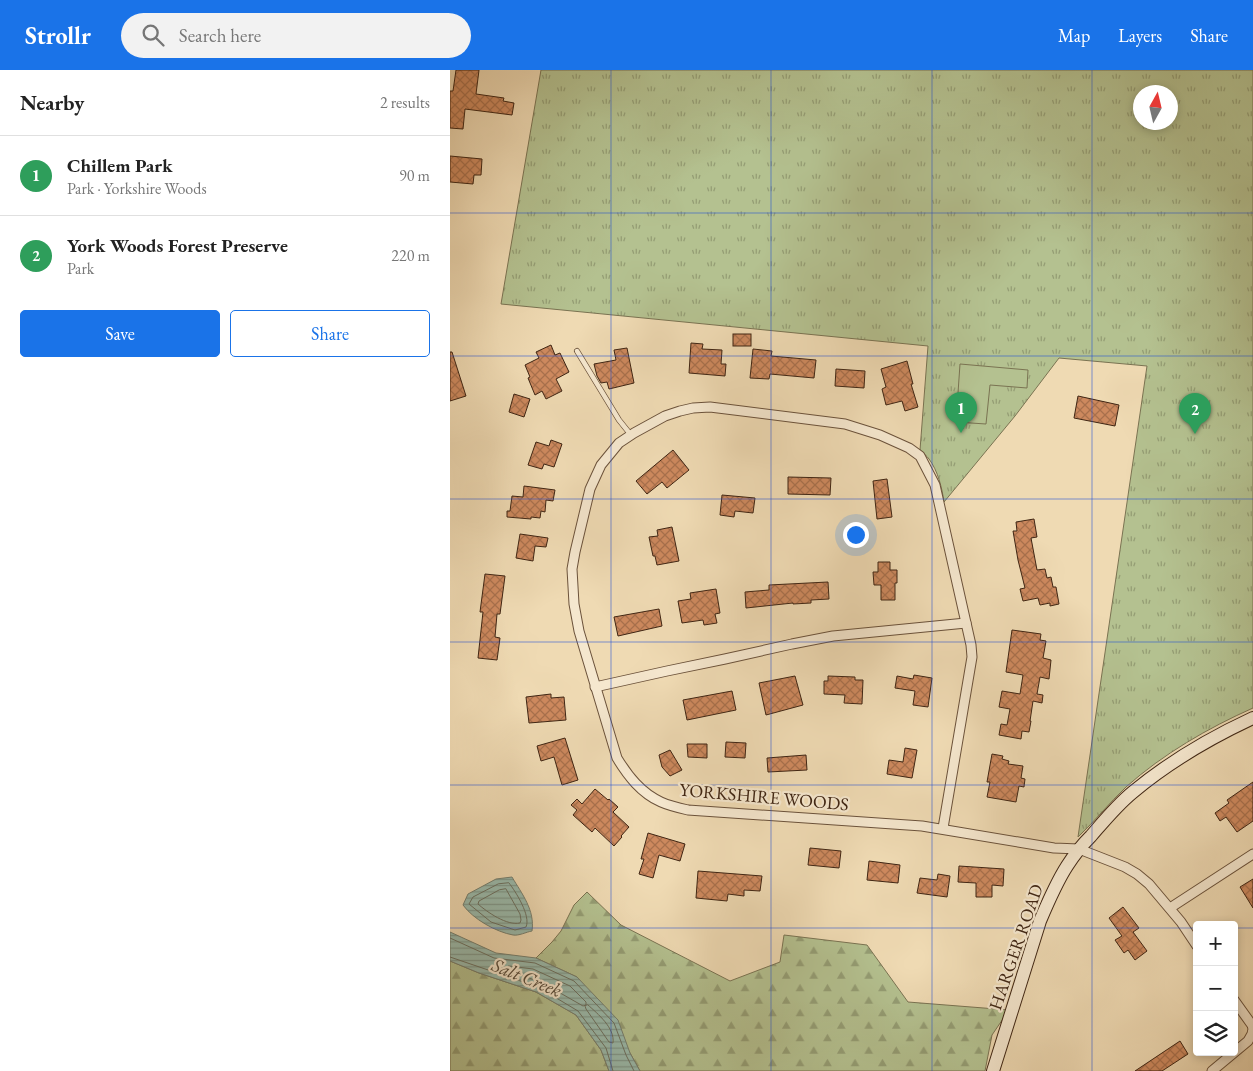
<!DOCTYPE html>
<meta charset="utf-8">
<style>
body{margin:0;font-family:"EB Garamond",serif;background:#f2f2f2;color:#222}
.controls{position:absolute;right:15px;bottom:15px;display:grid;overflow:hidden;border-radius:5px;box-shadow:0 2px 8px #0003}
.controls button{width:45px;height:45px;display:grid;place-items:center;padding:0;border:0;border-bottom:1px solid #e0e0e0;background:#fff;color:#222;font:25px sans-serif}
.compass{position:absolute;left:683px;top:15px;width:45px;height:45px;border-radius:50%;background:#fff;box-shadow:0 2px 8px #0003;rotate:8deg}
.you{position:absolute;left:405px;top:464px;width:18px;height:18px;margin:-12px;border:4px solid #fff;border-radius:50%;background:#1a73e8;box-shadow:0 0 0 8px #1a73e833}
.badge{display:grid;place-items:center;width:32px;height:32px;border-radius:50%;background:#1a73e8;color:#fff;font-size:16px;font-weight:700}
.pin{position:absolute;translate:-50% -41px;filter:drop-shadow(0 1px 2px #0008)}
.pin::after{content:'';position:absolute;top:26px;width:18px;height:15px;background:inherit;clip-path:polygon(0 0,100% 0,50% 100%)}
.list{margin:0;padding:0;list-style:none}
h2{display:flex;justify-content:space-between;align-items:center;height:65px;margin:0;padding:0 20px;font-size:21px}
h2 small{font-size:16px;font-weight:400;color:#767676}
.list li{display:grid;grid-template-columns:32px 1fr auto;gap:15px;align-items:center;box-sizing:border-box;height:80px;padding:0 20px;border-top:1px solid #e0e0e0}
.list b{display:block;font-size:19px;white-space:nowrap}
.list p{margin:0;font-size:16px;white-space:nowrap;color:#767676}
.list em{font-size:16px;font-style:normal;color:#767676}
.actions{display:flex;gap:10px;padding:15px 20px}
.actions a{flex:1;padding:11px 0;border:1px solid #1a73e8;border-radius:5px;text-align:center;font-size:18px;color:#1a73e8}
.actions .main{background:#1a73e8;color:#fff}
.icon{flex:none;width:28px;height:28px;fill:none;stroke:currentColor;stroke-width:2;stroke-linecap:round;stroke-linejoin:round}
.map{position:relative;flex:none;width:803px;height:1001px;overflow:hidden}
header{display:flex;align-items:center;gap:30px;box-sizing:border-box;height:70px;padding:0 25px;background:#1a73e8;color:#fff}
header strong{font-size:24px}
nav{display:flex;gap:28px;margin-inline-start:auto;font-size:18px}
.search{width:350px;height:45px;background:#f2f2f2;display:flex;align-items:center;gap:12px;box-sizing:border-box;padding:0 18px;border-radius:28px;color:#767676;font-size:19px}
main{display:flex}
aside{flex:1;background:#fff}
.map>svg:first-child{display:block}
</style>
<header>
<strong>Strollr</strong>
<div class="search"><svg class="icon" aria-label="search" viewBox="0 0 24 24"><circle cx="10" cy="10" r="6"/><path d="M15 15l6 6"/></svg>Search here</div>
<nav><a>Map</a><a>Layers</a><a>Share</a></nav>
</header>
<main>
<aside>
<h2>Nearby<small>2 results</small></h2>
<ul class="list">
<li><span class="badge" style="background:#2e9e5b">1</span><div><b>Chillem Park</b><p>Park · Yorkshire Woods</p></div><em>90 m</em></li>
<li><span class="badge" style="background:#2e9e5b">2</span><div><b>York Woods Forest Preserve</b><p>Park</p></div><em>220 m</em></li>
</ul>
<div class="actions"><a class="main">Save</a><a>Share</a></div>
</aside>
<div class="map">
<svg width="803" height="1001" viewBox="0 0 803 1001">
<defs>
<pattern id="forest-firs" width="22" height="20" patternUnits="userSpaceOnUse" patternTransform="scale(1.25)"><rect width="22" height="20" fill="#b4c190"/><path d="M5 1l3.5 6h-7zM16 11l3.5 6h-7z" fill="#949d74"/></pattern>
<pattern id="park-tufts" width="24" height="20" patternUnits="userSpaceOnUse" patternTransform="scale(1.25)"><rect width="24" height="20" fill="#b4c190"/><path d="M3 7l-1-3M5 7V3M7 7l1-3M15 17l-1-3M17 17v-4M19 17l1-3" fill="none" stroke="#949d74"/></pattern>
<pattern id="water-rules" width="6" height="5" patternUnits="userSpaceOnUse" patternTransform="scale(1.25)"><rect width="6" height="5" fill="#9abbad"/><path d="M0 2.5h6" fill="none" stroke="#7f988c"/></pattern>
<pattern id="building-cross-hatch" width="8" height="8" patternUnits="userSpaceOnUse" patternTransform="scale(1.25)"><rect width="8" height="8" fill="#cd895e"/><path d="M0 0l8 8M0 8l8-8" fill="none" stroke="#a8704c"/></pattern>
</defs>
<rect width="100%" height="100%" fill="#efdab3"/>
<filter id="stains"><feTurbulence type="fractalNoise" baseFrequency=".004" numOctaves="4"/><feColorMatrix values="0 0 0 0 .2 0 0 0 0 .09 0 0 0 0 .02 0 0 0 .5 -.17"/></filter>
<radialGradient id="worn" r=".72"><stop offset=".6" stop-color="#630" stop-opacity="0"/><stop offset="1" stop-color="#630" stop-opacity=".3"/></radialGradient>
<!-- forest -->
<g fill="url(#forest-firs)" stroke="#7a7352">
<polygon points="137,822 171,855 280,911 330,892 334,865 417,875 458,932 559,940 542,965 535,1001 190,1001 180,983 127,907 86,888 102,872 111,861 124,835"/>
<polygon points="0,891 29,903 86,922 126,945 151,980 159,1001 0,1001"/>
</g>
<!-- park -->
<path fill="url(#park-tufts)" stroke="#7a7352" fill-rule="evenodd" d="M 91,0 L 803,0 L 803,638 C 758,658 713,684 676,717 C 659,733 645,751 628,767 L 697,296 L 609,288 L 565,346 L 494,432 C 492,418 488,401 479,389 C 477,386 473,383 470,380 L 478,276 L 51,234 ZM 690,22 L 720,22 L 720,52 L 690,52 Z"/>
<!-- pitch -->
<polygon fill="#b4c190" stroke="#7a7352" points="510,294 578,300 577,318 540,315 536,354 506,352"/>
<!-- water -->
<g fill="url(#water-rules)" stroke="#767f6f">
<path d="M 62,807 C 72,824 85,840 82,861 C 76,862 69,866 63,865 C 46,862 23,849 13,835 L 18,824 L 46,809 Z"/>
<polygon points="0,862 46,883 86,888 127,907 168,950 180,983 190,1001 159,1001 151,980 126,945 86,922 29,903 0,891"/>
</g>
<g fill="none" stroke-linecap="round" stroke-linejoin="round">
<!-- shore -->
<g stroke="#6c7060" stroke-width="1">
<path d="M 59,813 C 66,822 81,846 76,857 L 65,860 L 41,852 L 19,834 L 23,827 L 48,814 Z"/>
<path d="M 56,819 L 70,844 L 71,850 L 70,853 C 57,856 37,842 28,834 L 29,831 L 49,820 Z"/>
<polyline points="0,868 44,888 85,893 124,911 164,953 176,985 184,1001"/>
<polyline points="0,887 88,917 128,941 156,978 163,1001"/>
<polygon points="59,896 83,899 120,916 136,932 136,935 133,936 91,912 58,901 57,898"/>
<path d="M 138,935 C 148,944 165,958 163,973 L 159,972 L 136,939 L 135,936 Z"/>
</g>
</g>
<!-- building -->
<g fill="url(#building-cross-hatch)" stroke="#3f2513">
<polygon points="6,0 29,0 26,24 54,28 53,31 64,33 62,45 15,39 13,59 0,58 0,21 3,21"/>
<polygon points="0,86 32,89 31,105 24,105 23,114 0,112"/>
<rect x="283" y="264" width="18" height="12"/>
<polygon points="241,273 253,274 252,279 272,280 271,294 276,294 275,306 239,303"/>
<polygon points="101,275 105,285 110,283 119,302 106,309 112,321 96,329 92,321 85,325 78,308 80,307 75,295 89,288 86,282"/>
<polygon points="177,278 184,313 159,319 157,312 151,313 147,306 144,294 166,290 164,280"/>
<polygon points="303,279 322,281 321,286 366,290 364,308 320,304 319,309 300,308"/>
<polygon points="0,282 2,282 16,326 0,331"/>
<polygon points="457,291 463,314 461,314 468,337 455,341 452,331 436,335 432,319 436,317 431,299"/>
<polygon points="386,299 415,301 414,318 385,316"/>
<polygon points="64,324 80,329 74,347 59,342"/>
<polygon points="628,326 669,335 665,356 624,348"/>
<polygon points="101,370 112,374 104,397 94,394 92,399 78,395 86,372 99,376"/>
<polygon points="223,380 239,400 217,418 212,412 197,424 186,411"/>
<polygon points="338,407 381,408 380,425 338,424"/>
<polygon points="437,409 442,447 427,449 423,411"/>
<polygon points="74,416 105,420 103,431 96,430 95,442 91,441 90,448 81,447 81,449 57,447 57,441 60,441 62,426 73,427"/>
<polygon points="272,425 305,428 303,443 285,441 284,447 270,445"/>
<polygon points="584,449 587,467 581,468 587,500 595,499 597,508 601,507 603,517 606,517 609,534 600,536 600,533 590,535 588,528 573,531 570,519 575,518 568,490 563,461 567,461 566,452"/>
<polygon points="222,457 229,491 207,495 205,486 203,486 199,467 208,466 207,460"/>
<polygon points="70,464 98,468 96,477 85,476 83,491 66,488"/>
<polygon points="428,492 440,492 440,500 447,500 447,513 445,513 445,530 431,530 431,515 424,515 423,502 428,502"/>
<polygon points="35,504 55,506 50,544 47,544 45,567 50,568 47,590 28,588 33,542 30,542"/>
<polygon points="378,512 379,529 361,530 361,533 343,534 343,533 296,538 295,522 319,520 319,515"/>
<polygon points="266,519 270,543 265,544 267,553 254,555 253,550 232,553 228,531 241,529 240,523"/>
<polygon points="209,539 212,556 168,566 164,547"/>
<polygon points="562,560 591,564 590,570 596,571 593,588 601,590 599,609 590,607 587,624 593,625 592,633 583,631 580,651 581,651 579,662 572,661 571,669 549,665 551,654 557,655 560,639 549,637 552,621 570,624 573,605 556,602"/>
<polygon points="464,605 482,608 478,637 463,635 465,621 445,618 447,606 463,609"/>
<polygon points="345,606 353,635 316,645 309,613"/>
<polygon points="378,606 405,607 405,610 413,610 412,634 394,633 395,625 374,624 374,611 378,611"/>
<polygon points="282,621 286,640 237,650 233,630"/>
<polygon points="101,624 101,628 114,627 116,650 79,653 76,627"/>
<polygon points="115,668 128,710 112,715 104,687 91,691 87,676"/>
<polygon points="276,672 296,673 295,688 275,687"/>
<polygon points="237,674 257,674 257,688 238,687"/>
<polygon points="455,678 467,680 462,708 437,704 439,690 453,692"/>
<polygon points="220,680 232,700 220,706 212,697 209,685"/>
<polygon points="542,684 553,686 552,689 559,691 558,694 573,696 571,708 575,709 574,717 569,716 566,732 537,727 540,712 537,712"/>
<polygon points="356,685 357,700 318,702 317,688"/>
<polygon points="803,712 803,751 787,762 776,747 770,751 765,743 779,733 777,730"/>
<polygon points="145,719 158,730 159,729 168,737 163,742 179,757 171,766 172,767 164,776 145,758 142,762 123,745 127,740 121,735 127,729 132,734"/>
<polygon points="198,763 235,774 230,791 209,785 203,808 189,804 194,789 191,789"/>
<polygon points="360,778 391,781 389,798 358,795"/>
<polygon points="419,791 450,795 448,813 417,810"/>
<polygon points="509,796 554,799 553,816 542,815 542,827 526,827 526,813 508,812"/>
<polygon points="248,801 312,806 310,821 294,820 294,826 278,824 277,831 246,828"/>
<polygon points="488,804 500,806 497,827 467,823 470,808 487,810"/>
<polygon points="803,809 803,838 790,817"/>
<polygon points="673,837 689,858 683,862 697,881 685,890 678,880 674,883 665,870 672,866 659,848"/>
<polygon points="730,971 738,984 712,1001 685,1001"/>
</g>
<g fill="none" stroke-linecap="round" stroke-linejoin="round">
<!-- lane casing -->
<g stroke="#6b523b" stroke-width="6">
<polyline id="lane" points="127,281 169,350 181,365"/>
</g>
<!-- street casing -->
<g stroke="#6b523b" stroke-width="11">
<g id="street">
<polyline points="145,617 217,601 275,589 342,574 383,566 516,553"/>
<path d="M 493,758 L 522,587 L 521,575 L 485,415 L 470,386 L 459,378 L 430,365 L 395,354 L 260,337 L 243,338 L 230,341 L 215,346 L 184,363 L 169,373 L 151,395 L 140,419 L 125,482 L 122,499 L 124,534 L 129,561 L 167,688 C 178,706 191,723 211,732 C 220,736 229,738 238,740 L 472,756 L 604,778 L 629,779 L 675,797 L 687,804 L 699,814 L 731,852 L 747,876"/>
<polyline points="720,838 803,784"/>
<polyline points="762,1001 798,971 802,964 803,959 802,955 784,930"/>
</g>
</g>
<!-- secondary casing -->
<g stroke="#3f2513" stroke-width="14">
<path id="secondary" d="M 543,1001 L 590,851 C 598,832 606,813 617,796 C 624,785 632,775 641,766 C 654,751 667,735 683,722 C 719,692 760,668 803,648"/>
</g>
<!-- lane -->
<use href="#lane" stroke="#f5e7ce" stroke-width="4.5"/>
<!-- street -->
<use href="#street" stroke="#f5e7ce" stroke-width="9"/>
<!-- secondary -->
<use href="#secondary" stroke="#f5e7ce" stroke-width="12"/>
</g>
<!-- grid -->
<path fill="none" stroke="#1d4ed8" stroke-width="1" stroke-opacity="0.55" d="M 161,0 L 161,1001M 321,0 L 321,1001M 482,0 L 482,1001M 642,0 L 642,1001M 0,143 L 803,143M 0,286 L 803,286M 0,429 L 803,429M 0,572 L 803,572M 0,715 L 803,715M 0,858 L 747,858M 784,858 L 803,858"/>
<g text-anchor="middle" stroke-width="4.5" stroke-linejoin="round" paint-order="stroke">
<!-- street labels -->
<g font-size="18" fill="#3f2513" stroke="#f5e7ce">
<text transform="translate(314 727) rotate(5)" y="6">YORKSHIRE WOODS</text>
<text transform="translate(566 877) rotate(-71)" y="6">HARGER ROAD</text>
</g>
<!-- water labels -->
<g font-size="19" font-style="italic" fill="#564a3a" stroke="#f5e7ce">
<text transform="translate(77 907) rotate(22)" y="7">Salt Creek</text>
</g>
</g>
<rect width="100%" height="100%" filter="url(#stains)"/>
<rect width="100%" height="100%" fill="url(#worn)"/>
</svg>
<div class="controls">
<button>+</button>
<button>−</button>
<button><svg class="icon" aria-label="layers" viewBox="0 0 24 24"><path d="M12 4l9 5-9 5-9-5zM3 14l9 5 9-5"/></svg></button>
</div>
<svg class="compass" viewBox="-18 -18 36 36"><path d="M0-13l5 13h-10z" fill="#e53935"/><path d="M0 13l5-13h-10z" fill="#767676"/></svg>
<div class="you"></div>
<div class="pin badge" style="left:511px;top:363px;background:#2e9e5b">1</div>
<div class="pin badge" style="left:745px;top:364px;background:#2e9e5b">2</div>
</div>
</main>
